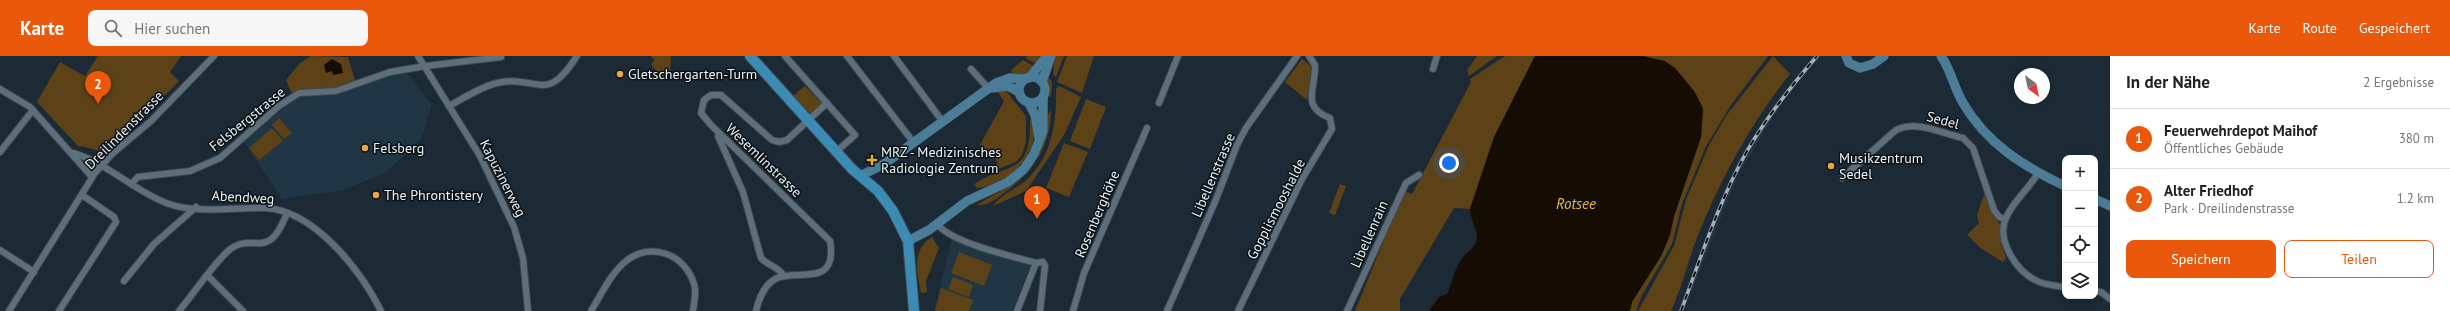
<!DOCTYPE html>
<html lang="de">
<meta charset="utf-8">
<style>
body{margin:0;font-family:"PT Sans",sans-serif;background:#f6f6f6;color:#202124}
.controls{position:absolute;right:12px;bottom:12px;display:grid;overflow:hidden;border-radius:8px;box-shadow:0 2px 6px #0003}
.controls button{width:36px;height:36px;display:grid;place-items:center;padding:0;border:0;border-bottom:1px solid #e0e0e0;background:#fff;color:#202124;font:20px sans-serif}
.compass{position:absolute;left:2014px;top:12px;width:36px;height:36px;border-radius:50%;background:#fff;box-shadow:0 2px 6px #0003;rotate:147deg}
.you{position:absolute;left:1449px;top:107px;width:14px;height:14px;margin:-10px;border:3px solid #fff;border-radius:50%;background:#1a73e8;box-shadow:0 0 0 6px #1a73e833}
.badge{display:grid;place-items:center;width:26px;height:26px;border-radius:50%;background:#ea580c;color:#fff;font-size:13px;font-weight:700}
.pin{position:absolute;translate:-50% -33px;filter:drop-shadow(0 1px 2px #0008)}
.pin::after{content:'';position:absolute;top:21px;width:14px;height:12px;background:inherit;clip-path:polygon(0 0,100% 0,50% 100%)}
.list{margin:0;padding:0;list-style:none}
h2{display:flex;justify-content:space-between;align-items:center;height:52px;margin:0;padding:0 16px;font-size:17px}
h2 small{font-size:13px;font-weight:400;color:#757577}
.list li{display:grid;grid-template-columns:26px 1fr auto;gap:12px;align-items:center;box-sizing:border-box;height:60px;padding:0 16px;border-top:1px solid #e0e0e0}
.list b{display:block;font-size:15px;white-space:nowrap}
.list p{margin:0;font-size:13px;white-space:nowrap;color:#757577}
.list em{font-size:13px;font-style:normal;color:#757577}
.actions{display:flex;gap:8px;padding:12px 16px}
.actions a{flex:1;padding:9px 0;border:1px solid #ea580c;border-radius:8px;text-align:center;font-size:14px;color:#ea580c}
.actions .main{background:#ea580c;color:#fff}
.icon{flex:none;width:22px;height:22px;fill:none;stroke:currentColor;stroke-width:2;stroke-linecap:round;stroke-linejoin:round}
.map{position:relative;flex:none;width:2110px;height:255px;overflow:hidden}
header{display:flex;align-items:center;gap:24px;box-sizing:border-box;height:56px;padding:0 20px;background:#ea580c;color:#fff}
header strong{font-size:19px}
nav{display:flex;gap:22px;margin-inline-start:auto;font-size:14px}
.search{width:280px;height:36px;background:#f6f6f6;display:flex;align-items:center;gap:10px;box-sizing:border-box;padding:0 14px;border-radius:8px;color:#757577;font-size:15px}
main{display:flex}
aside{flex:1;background:#fff}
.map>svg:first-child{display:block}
</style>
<header>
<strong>Karte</strong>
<div class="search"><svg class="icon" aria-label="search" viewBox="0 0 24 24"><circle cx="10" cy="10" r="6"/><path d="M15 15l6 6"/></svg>Hier suchen</div>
<nav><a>Karte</a><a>Route</a><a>Gespeichert</a></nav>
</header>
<main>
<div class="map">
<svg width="2110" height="255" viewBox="0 0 2110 255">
<rect width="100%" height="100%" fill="#1b2a34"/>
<!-- built -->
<g fill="#203644">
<polygon points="1813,0 1821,0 1781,48 1738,119 1684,255 1678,255 1721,142 1739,103 1773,49"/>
<polygon points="406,16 432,49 421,83 387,116 344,134 282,143 244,86 288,48 301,40 336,39 380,22"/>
<polygon points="952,182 1030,210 1012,255 934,255"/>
</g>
<!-- green -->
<g fill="#5d4217">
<polygon points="98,0 181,0 170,16 179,25 122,82 100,95 81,90 79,91 37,46 60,6 85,20"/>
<polygon points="311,0 348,1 356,28 293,40 286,24 300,7"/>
<polygon points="651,0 671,0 670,15 665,23 651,9 654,4"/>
<polygon points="1028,0 1043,0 1037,8 1025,2"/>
<polygon points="1055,0 1064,0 1056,21 1053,19"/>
<polygon points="1067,0 1094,0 1082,37 1057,26"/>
<polygon points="1477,0 1497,0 1469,20 1467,14"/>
<polygon points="1505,0 1535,0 1494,81 1470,153 1454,152 1400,243 1400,255 1355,255 1404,135 1412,138 1471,26 1470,23"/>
<polygon points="1643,0 1768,0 1731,49 1706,90 1682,148 1672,188 1642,239 1636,255 1630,255 1632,246 1661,200 1670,179 1674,160 1701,81 1703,52 1694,35 1675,12"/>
<path d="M 1773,0 L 1790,18 C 1753,64 1723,119 1700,174 C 1689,201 1683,229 1671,255 L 1638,255 L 1674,190 L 1686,144 L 1709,89 L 1726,60 Z"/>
<polygon points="1302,3 1312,11 1307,44 1285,26"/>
<polygon points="1023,4 1035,11 1026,19 1013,18 1011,14"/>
<polygon points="1047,19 1052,26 1051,41 1048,39"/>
<polygon points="805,30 823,49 811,59 793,40"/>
<path d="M 1059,30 L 1081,41 L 1064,79 L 1026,135 L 993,150 C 999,140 1015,133 1024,126 C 1051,104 1057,67 1056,33 Z"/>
<polygon points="997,35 1006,35 1026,60 1026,86 1022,99 1016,106 980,120 998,107 988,93 985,95 980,89 1004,45"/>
<polygon points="1086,43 1106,51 1090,93 1070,85"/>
<path d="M 1051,55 C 1050,92 1033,116 1004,137 C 995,144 987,150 976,149 L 1015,127 L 1031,110 L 1043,85 L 1046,60 Z"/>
<polygon points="279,62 292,77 284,83 272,69"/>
<path d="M 1033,62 C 1033,68 1035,75 1034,81 C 1030,107 1003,130 977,132 L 974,128 C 1010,105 1031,120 1030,64 Z"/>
<polygon points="272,72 283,85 259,104 249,92"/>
<polygon points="1064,87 1088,96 1069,141 1046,132"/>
<polygon points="1340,128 1346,130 1335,159 1329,157"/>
<polygon points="1985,136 1994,161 2000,168 2001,188 2006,202 2003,206 1982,193 1967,179 1979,167 1977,159"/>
<path d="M 932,181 L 939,192 L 926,225 L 927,236 L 921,237 C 917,216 911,194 932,181 Z"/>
<polygon points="959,196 992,209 984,230 951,217"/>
<polygon points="953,221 973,229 969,241 948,233"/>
<polygon points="941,232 973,244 969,255 935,255"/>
</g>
<!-- water -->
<g fill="#150d04">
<path d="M 1535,0 L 1643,0 L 1665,5 L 1675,12 L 1694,35 L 1703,52 L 1701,81 L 1674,160 L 1670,179 L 1661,200 L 1632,246 L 1630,255 L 1429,255 L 1439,241 L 1447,238 C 1453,225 1454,213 1463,201 C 1469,194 1476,192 1477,182 C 1478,175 1470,163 1470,153 L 1494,81 Z"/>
<polygon points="332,3 341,8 343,17 333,19 332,15 326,17 324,9"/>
</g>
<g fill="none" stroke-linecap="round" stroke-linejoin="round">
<!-- minor casing -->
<g stroke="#3c4851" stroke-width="8">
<g id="minor">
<polyline points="418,0 480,100 514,171 523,202 528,255"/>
<polyline points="785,0 855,79 836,96"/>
<polyline points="847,0 914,87"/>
<polyline points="894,0 943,66"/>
<polyline points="971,13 989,33"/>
<polyline points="1433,13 1437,0"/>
<polyline points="0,33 30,51 92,121"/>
<polyline points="1159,47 1178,0"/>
<path d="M 449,50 C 464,42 480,31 497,27 C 539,18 545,50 577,0"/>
<path d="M 720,78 L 718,80 L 743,136 L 761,202 C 768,210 778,210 784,220"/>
<polyline points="0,96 33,54"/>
<path d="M 73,97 C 108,107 135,136 169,148 C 198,158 235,151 266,152 C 315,155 361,215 381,255"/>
<path d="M 2038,117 C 2029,133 2013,145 2006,162 C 1996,184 2016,214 2035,224 C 2044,229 2055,230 2065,231"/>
<path d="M 1842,122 L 1896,74 C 1918,64 1940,77 1963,82 L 1973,92 L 1994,154 L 1999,161 L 2005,163"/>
<polyline points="131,128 138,121 190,115 220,102 279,50 299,37 336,35 390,16 426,10 501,1"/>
<path d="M 937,168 C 952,187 1011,200 1036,207 L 1043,206 L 1045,210 L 1040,255"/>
<polyline points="0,194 34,216"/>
<polyline points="208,220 243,255"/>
<polyline points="124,225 154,188 196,151"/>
<polyline points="2095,235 2101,236 2110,243"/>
<polyline points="9,255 95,117 112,98 151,65 214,0"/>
<polyline points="59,255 116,166 114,161 82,139"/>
<path d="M 179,255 C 195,236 210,212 228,195 C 253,173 267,209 287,157"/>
<path d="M 591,255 C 601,239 611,217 626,205 C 651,185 685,198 694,228 C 697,236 694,246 693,255"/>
<path d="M 756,255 C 759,242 764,228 777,222 C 798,213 838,232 830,185 L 711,69 L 701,57 L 704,44 L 711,39 L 721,39 L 772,84 L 779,86 L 787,84 L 827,47"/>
<polyline points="1017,255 1036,207"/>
<polyline points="1073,255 1084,217 1147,72"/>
<polyline points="1167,255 1215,146 1237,89 1246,72 1297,0"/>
<path d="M 1238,255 L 1302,123 L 1332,73 L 1330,62 C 1300,51 1316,32 1315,9 L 1309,0"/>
<polyline points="1347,255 1406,127 1419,119"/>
</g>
</g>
<!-- secondary casing -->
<g stroke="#3c4851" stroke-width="10">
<g id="secondary">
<polyline points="1846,0 1849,7 1860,12 1873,8 1884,0"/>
<path d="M 1941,0 C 1951,14 1954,32 1963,47 C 1987,88 2023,110 2065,130"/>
<circle cx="1032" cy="34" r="13"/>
<polyline points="1029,22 1047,0"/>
<polyline points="1042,26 1051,0"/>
<polyline points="992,32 1008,30 1019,36"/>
<polyline points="1029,47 1035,59 1039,82"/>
<polyline points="860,120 884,108 996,27 1010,22 1025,23"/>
<polyline points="2095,143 2110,150"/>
<polyline points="908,185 929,174 967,145 1008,126 1024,113 1034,98 1043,75 1043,42"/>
</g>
</g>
<!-- primary casing -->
<g stroke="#3c4851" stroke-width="12">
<polyline id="primary" points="750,0 852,113 878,135 893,155 908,185 914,255"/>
</g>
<!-- minor -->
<use href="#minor" stroke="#5e6f7b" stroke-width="6"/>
<!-- secondary -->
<use href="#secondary" stroke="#4c7d98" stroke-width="9"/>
<!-- primary -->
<use href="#primary" stroke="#3b8bb5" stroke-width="10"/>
<!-- rail casing -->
<g stroke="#a4b0b7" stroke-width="3.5">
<path id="rail" d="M 1681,255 C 1701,201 1719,145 1747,95 C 1767,61 1791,30 1817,0"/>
</g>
<!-- rail -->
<use href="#rail" stroke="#0b1216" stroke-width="2" stroke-dasharray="6" stroke-linecap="butt"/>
</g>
<!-- markers -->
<g fill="#eba93a" stroke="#0b1216" stroke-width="1.5">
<circle cx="620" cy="18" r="4"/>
<circle cx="365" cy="92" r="4"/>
<path d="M870 98h4v4h4v4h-4v4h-4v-4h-4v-4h4z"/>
<circle cx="1831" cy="110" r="4"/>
<circle cx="376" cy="139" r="4"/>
</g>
<g text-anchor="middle" stroke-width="3" stroke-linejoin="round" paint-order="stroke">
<!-- poi labels -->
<g font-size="14" fill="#eaf4fa" stroke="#0b1216" text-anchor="start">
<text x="628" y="23">Gletschergarten-Turm</text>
<text x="373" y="97">Felsberg</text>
<text x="881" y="101">MRZ - Medizinisches<tspan x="881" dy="16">Radiologie Zentrum</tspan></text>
<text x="1839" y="107">Musikzentrum<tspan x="1839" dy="16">Sedel</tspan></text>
<text x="384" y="144">The Phrontistery</text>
</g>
<!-- street labels -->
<g font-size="14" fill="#eaf4fa" stroke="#0b1216">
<text transform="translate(247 63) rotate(-39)" y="5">Felsbergstrasse</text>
<text transform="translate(1943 64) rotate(15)" y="5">Sedel</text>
<text transform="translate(124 74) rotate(-45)" y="5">Dreilindenstrasse</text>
<text transform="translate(764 104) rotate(44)" y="5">Wesemlinstrasse</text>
<text transform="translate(1213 119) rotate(-67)" y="5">Libellenstrasse</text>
<text transform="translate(503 122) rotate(63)" y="5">Kapuzinerweg</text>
<text transform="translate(243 141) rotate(3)" y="5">Abendweg</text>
<text transform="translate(1276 153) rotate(-63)" y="5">Gopplismooshalde</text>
<text transform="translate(1097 158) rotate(-67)" y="5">Rosenberghöhe</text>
<text transform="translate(1369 178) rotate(-66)" y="5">Libellenrain</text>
</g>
<!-- water labels -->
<g font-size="15" font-style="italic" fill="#f9b33e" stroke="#0b1216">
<text x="1576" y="153">Rotsee</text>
</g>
</g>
</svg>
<div class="controls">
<button>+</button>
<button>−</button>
<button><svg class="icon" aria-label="locate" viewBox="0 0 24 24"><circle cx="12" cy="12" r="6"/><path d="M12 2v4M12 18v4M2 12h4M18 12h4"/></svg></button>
<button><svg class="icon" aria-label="layers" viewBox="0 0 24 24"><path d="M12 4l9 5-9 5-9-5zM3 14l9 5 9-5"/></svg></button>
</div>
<svg class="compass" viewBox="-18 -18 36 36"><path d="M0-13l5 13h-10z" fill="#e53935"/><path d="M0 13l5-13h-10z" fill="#757577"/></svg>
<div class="you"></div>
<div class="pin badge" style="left:1037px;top:163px">1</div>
<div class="pin badge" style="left:98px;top:48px">2</div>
</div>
<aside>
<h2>In der Nähe<small>2 Ergebnisse</small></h2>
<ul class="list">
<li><span class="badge">1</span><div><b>Feuerwehrdepot Maihof</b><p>Öffentliches Gebäude</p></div><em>380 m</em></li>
<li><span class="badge">2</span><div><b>Alter Friedhof</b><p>Park · Dreilindenstrasse</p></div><em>1.2 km</em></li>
</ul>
<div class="actions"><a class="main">Speichern</a><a>Teilen</a></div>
</aside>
</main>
